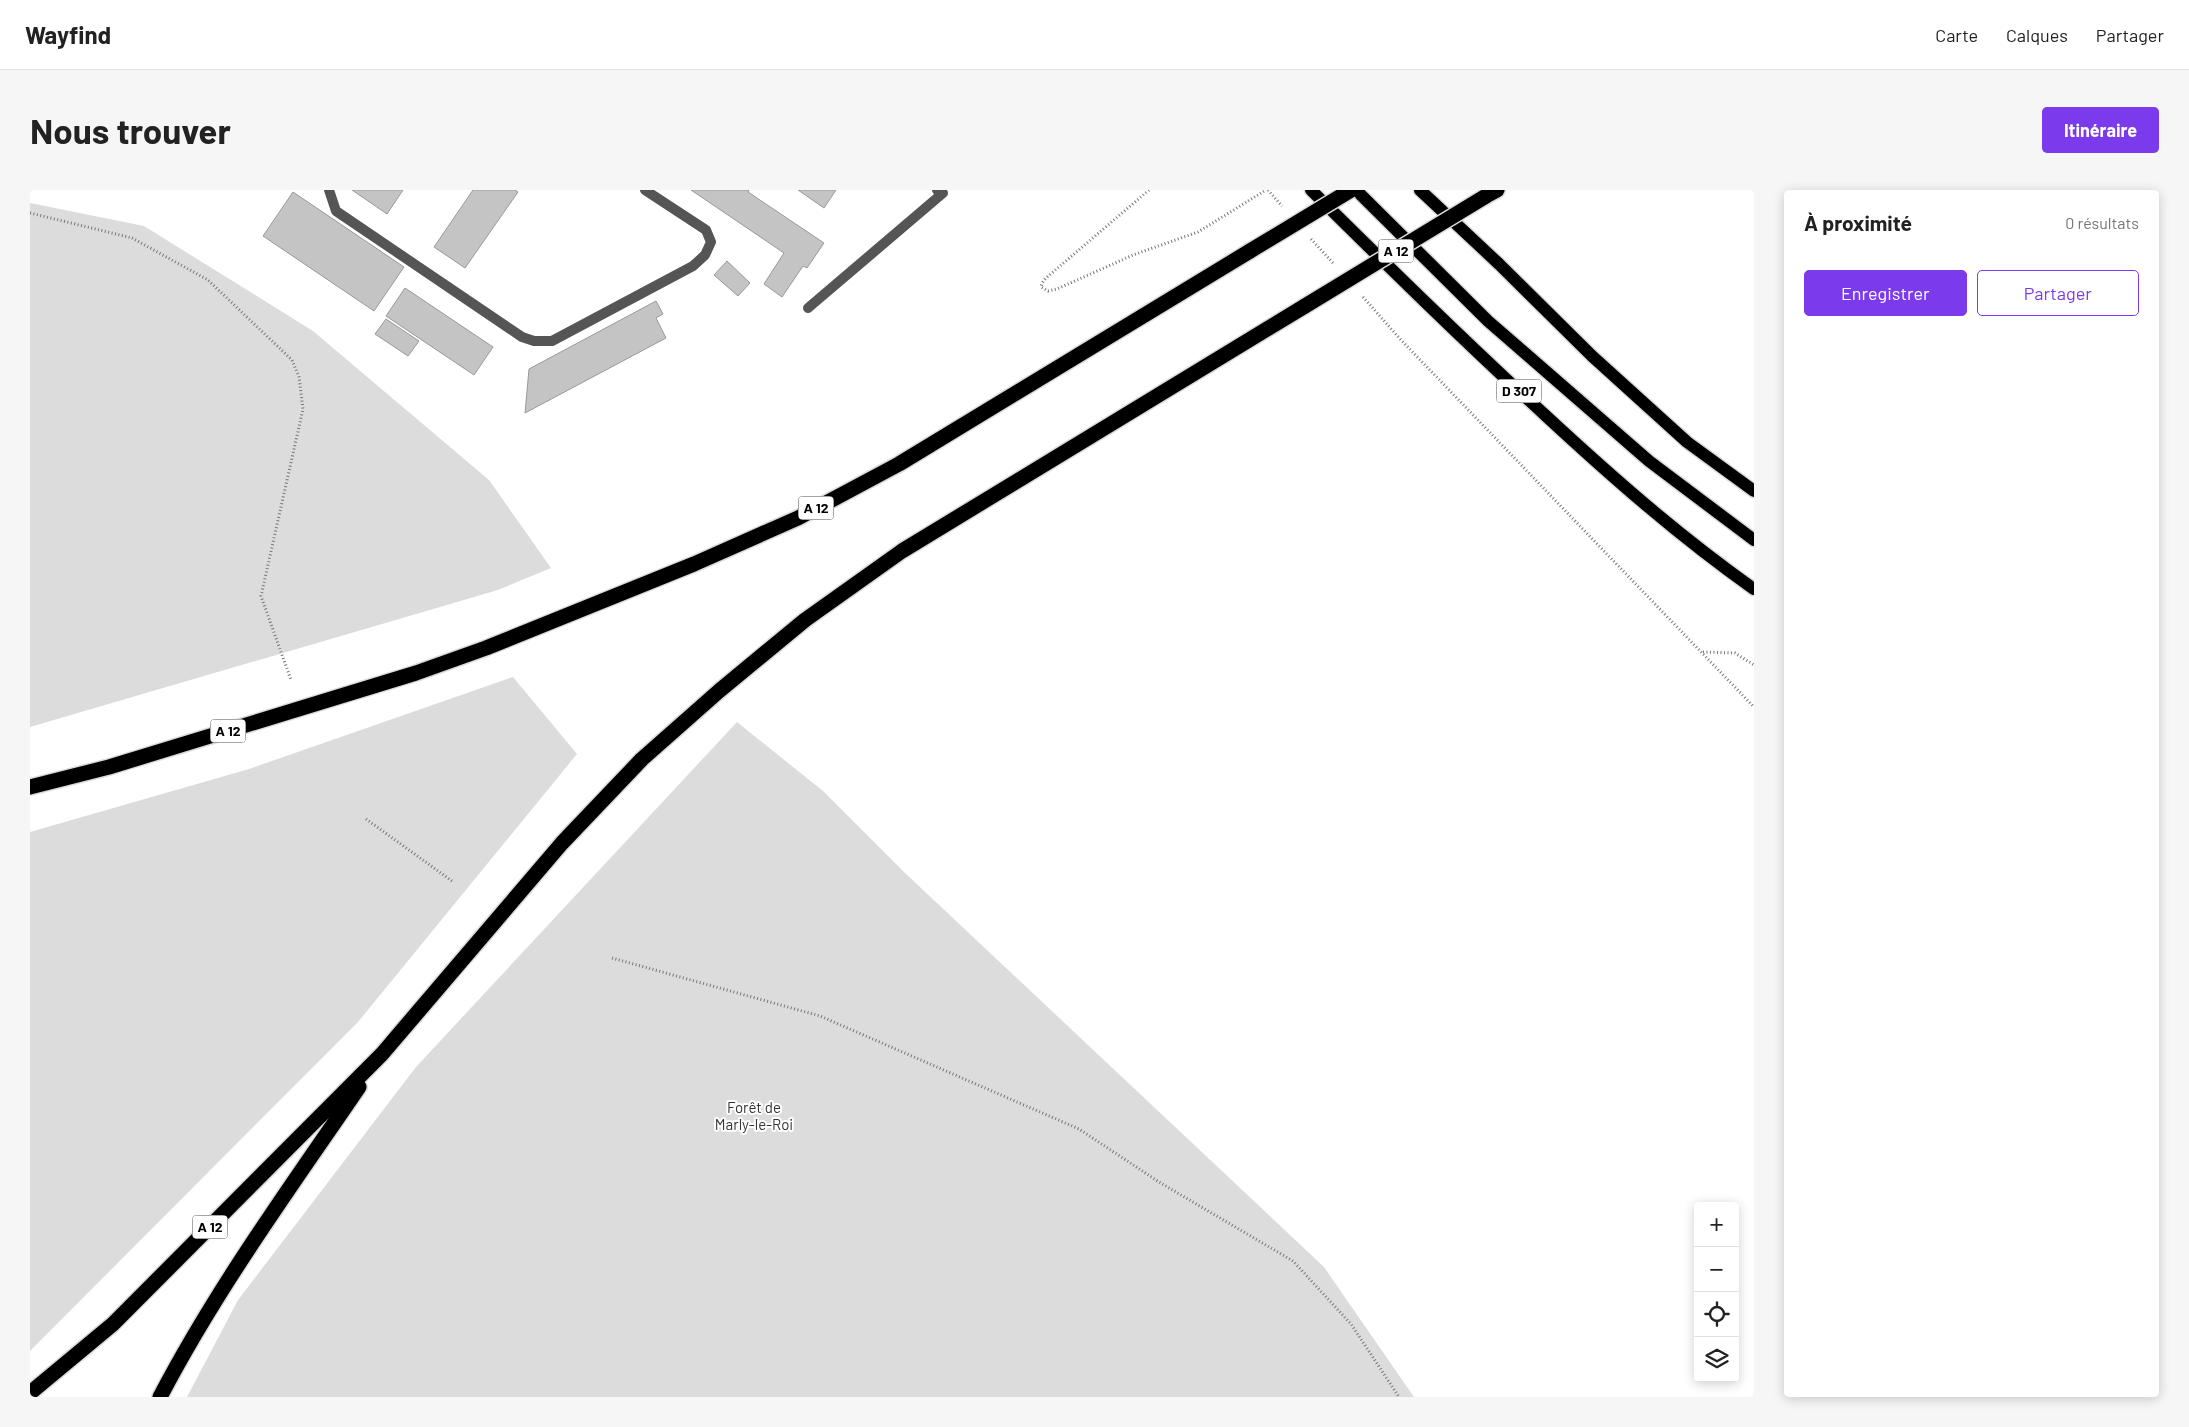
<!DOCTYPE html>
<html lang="fr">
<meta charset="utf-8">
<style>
body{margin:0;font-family:Barlow,sans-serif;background:#f6f6f6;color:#222}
.controls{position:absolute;right:15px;bottom:15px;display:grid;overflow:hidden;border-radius:5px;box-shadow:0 2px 12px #0003}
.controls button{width:45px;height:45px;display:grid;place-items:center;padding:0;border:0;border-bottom:1px solid #e0e0e0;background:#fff;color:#222;font:25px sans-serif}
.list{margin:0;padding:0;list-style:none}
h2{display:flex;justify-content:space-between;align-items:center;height:65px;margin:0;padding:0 20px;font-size:21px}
h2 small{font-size:16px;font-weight:400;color:#767676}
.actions{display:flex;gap:10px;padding:15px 20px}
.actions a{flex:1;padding:11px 0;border:1px solid #7c3aed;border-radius:5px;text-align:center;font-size:18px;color:#7c3aed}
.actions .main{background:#7c3aed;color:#fff}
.icon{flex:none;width:28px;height:28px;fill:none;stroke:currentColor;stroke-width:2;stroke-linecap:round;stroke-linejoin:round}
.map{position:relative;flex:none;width:1724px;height:1207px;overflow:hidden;border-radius:5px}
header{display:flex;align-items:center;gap:30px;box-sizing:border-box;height:70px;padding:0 25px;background:#fff;border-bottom:1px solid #e0e0e0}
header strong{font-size:24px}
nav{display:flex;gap:28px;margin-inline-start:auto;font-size:18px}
.intro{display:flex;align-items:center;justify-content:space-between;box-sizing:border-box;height:120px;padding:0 30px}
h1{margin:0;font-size:35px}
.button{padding:12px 22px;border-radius:5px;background:#7c3aed;color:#fff;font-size:18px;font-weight:700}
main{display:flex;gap:30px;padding:0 30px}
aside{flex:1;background:#fff;border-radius:5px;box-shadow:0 2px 12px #0003}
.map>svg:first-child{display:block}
</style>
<header>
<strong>Wayfind</strong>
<nav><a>Carte</a><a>Calques</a><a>Partager</a></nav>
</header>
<div class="intro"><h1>Nous trouver</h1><a class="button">Itinéraire</a></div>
<main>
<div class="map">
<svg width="1724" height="1207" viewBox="0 0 1724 1207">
<rect width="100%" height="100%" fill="#fff"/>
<!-- green -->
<g fill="#dcdcdc">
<polygon points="0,13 114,36 283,141 459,290 521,378 468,400 0,537"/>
<polygon points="483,487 547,564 328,832 0,1161 0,642 219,579"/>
<polygon points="707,532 793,601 874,682 1294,1077 1384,1207 157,1207 208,1110 386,877"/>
</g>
<!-- building -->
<g fill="#c4c4c4" stroke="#999">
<polygon points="322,0 373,0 357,24"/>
<polygon points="443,0 485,0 488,2 435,78 404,57"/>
<polygon points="661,0 719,0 718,2 794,53 777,78 773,76 752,107 734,94 754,63"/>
<polygon points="768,0 806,0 794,18"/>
<polygon points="263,2 374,77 344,121 233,46"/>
<polygon points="697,71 720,93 708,106 684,85"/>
<polygon points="375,98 463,157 444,185 356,126"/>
<polygon points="626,111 633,124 626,128 636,148 495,223 499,179"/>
<polygon points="356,129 389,151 378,166 345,144"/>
</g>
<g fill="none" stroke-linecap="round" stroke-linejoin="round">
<!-- primary casing -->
<g stroke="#dbdbdb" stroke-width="15">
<g id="primary">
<path d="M 1281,0 C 1358,76 1435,152 1515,225 C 1582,287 1649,346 1724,399"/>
<polyline points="1326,0 1458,131 1619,271 1724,350"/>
<polyline points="1390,0 1469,74 1562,166 1657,252 1724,301"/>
</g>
</g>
<!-- motorway casing -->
<g stroke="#dbdbdb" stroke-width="18">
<g id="motorway">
<polyline points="1456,6 1467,0"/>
<polyline points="0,597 79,577 386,483 456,458 664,374 768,328 869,274 1220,61"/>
<polyline points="0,1203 83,1134 352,864 532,653 612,569 689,501 775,430 872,361 1275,116"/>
<path d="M 130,1207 C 187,1098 260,998 329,897"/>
</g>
</g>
<!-- path -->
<g stroke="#777" stroke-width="3" stroke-dasharray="1 2.5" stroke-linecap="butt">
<polyline points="1119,0 1016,88 1012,93 1011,97 1018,101 1027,99 1103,65 1168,42 1236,0"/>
<polyline points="1238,0 1252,16"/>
<polyline points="0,23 102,48 178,90 262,170 269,187 273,219 231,406 261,490"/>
<polyline points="1281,49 1304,74"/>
<polyline points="1333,107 1371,150 1724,517"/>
<polyline points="1673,462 1705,463 1724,475"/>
<polyline points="336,629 422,691"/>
<polyline points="582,768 790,826 1049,939 1129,992 1263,1071 1321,1134 1369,1207"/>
</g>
<!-- service -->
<g stroke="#555" stroke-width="10">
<polyline points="299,0 306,21 492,147 504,151 522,151 663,76 675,65 681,52 676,40 615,0"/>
<polyline points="778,118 913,3 907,0"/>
</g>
<!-- primary -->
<use href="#primary" stroke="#000" stroke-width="12"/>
<!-- motorway -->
<use href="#motorway" stroke="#000" stroke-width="15"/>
<!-- motorway-bridge casing -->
<g stroke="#dbdbdb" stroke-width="18" stroke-linecap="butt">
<g id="motorway-bridge">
<polyline points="1220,61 1321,0"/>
<polyline points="1275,116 1456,6"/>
</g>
</g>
<!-- motorway-bridge -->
<use href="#motorway-bridge" stroke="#000" stroke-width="15"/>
</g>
<g text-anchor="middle" stroke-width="4" stroke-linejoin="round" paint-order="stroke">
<!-- shield labels -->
<g fill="#fff" stroke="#4c4c4c" stroke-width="1">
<rect x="1348.5" y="49.5" width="35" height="23" rx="4"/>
<rect x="1466.5" y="189.5" width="45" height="23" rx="4"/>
<rect x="768.5" y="306.5" width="35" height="23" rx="4"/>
<rect x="180.5" y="529.5" width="35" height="23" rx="4"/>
<rect x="162.5" y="1025.5" width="35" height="23" rx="4"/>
</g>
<g font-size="14" font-weight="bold" fill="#000">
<text x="1366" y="66">A 12</text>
<text x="1489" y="206">D 307</text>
<text x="786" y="323">A 12</text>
<text x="198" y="546">A 12</text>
<text x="180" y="1042">A 12</text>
</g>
<!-- park labels -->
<g font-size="15" fill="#333" stroke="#fff">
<text x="724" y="923">Forêt de<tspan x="724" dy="17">Marly-le-Roi</tspan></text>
</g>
</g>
</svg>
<div class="controls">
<button>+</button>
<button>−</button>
<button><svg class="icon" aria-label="locate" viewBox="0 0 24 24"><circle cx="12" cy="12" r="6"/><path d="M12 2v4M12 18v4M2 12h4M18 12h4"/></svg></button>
<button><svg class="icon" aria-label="layers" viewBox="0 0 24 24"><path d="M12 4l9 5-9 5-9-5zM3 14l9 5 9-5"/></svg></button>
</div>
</div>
<aside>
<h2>À proximité<small>0 résultats</small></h2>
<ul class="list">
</ul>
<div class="actions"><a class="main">Enregistrer</a><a>Partager</a></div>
</aside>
</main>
